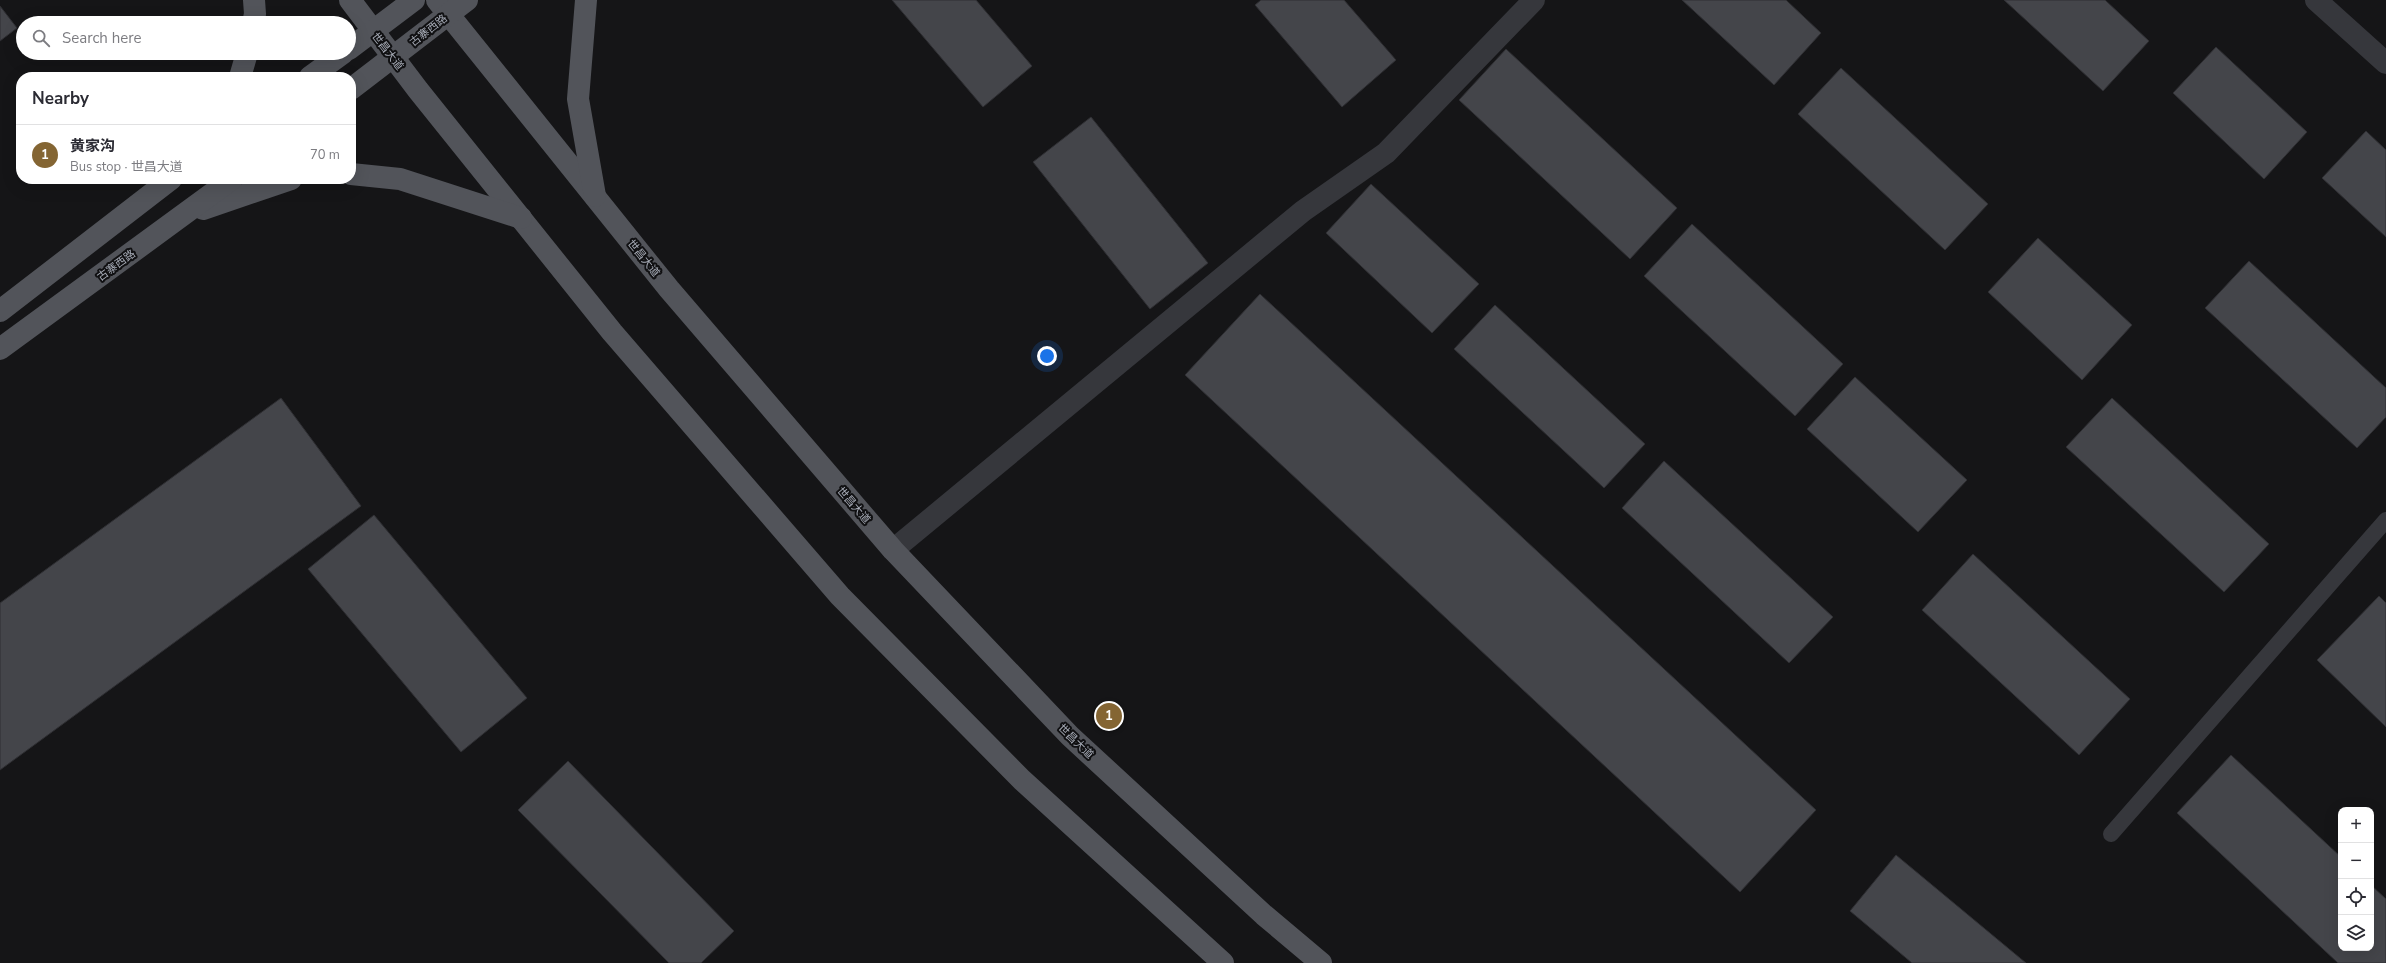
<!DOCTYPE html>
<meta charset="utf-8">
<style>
body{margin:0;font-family:"Nunito Sans","Noto Sans SC",sans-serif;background:#f2f2f3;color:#2b2b33}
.controls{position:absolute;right:12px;bottom:12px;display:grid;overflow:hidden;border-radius:8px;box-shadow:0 4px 16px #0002}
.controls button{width:36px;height:36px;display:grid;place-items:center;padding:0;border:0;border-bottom:1px solid #e1e1e2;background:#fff;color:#2b2b33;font:20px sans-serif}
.you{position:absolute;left:1047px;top:356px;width:14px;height:14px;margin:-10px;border:3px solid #fff;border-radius:50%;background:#1a73e8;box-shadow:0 0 0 6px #1a73e833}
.badge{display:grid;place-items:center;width:26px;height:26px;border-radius:50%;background:#846533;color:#fff;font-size:13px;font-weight:700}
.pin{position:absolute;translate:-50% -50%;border:2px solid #fff;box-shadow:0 1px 4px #0006}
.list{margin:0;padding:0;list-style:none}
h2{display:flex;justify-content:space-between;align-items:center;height:52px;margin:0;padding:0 16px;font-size:17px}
h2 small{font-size:13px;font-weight:400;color:#7c7c81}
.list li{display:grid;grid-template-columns:26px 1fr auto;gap:12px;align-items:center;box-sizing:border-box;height:60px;padding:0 16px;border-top:1px solid #e1e1e2}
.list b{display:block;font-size:15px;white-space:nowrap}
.list p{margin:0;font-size:13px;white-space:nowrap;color:#7c7c81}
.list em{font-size:13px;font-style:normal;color:#7c7c81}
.icon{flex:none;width:22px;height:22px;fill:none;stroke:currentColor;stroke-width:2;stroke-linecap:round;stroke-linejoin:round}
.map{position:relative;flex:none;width:2386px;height:963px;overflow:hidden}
.search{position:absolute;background:#fff;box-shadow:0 4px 16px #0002;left:16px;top:16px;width:340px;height:44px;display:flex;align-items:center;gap:10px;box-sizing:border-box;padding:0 14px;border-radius:22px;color:#7c7c81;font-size:15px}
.panel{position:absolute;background:#fff;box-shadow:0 4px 16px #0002;left:16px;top:72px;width:340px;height:112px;border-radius:16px}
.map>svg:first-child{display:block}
</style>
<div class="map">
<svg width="2386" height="963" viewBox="0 0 2386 963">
<rect width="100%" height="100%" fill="#151517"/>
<!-- building -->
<g fill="#44454a" stroke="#2f2f33">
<polygon points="892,0 976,0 1032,66 983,107"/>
<polygon points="1261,0 1344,0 1396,60 1342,107 1255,5"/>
<polygon points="1682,0 1786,0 1821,33 1774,85"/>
<polygon points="2004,0 2105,0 2149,41 2103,91"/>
<polygon points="0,6 17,28 0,41"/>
<polygon points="2216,47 2307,132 2264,179 2173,93"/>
<polygon points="1506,49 1677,208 1630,259 1459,100"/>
<polygon points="1841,68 1988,204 1945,250 1798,114"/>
<polygon points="1091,117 1208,263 1150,309 1033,162"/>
<polygon points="2366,131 2386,150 2386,237 2322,178"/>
<polygon points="1371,184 1479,284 1432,333 1326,233"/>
<polygon points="1692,224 1843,364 1795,416 1644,276"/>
<polygon points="2038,238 2132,325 2082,380 1988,292"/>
<polygon points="2249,261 2386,388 2386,417 2357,448 2205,308"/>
<polygon points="1260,294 1816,810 1740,892 1185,375"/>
<polygon points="1495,305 1645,444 1604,488 1454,349"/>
<polygon points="1855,377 1967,480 1918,532 1807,429"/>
<polygon points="281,398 361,506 0,770 0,603"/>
<polygon points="2112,398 2269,544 2224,592 2066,447"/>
<polygon points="1664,461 1833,617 1789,663 1622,508"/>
<polygon points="374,515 527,698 461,752 308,569"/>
<polygon points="1973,554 2130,699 2079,755 1922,610"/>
<polygon points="2379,596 2386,603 2386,727 2317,660"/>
<polygon points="2231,755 2341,857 2341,948 2371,948 2371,885 2386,899 2386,963 2338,963 2177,813"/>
<polygon points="568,761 734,931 701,963 669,963 518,810"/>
<polygon points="1896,855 2026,963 1912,963 1850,911"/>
</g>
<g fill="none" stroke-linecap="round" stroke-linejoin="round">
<!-- service -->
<polyline stroke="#36373c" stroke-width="16" points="2111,834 2386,520"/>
<!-- minor -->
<g stroke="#36373c" stroke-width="22">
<polyline points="2316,0 2386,63"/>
<polyline points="893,550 1303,211 1386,153 1534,0"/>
</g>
<!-- primary -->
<g stroke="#52545a" stroke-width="22">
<polyline points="350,0 418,90 612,332 840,596 1022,780 1223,963"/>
<polyline points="437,0 669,289 893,550 1070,736 1264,915 1321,963"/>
<polyline points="586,0 578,99 595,196"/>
<polyline points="253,23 255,14 254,0"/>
<polyline points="349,49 414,0"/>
<polyline points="240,77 247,53"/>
<polyline points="310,77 343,53"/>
<polyline points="351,89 467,0"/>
<polyline points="351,174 400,179 521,218"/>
<polyline points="203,209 291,179"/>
<polyline points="0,311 171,179"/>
<polyline points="0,349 232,179"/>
</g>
</g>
<g text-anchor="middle" stroke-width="4" stroke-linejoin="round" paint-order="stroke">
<!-- street labels -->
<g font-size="11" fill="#a7acb7" stroke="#101012">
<text transform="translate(428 30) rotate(-38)" y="4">古寨西路</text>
<text transform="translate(388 51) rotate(52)" y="4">世昌大道</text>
<text transform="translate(644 258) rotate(51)" y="4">世昌大道</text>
<text transform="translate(116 265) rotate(-36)" y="4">古寨西路</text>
<text transform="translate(854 505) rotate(49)" y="4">世昌大道</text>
<text transform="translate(1076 741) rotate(44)" y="4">世昌大道</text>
</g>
</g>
</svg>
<div class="controls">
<button>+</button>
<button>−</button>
<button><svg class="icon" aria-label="locate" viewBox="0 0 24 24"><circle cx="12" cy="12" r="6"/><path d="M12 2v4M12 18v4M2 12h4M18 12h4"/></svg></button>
<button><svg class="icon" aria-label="layers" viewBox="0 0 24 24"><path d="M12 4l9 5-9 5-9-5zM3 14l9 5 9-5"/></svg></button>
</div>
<div class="you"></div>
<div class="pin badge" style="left:1109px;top:716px">1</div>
<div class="search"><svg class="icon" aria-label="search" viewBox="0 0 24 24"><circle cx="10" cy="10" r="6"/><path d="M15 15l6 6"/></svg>Search here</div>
<section class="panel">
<h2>Nearby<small></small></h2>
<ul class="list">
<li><span class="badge">1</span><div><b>黄家沟</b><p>Bus stop · 世昌大道</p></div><em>70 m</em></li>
</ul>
</section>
</div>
